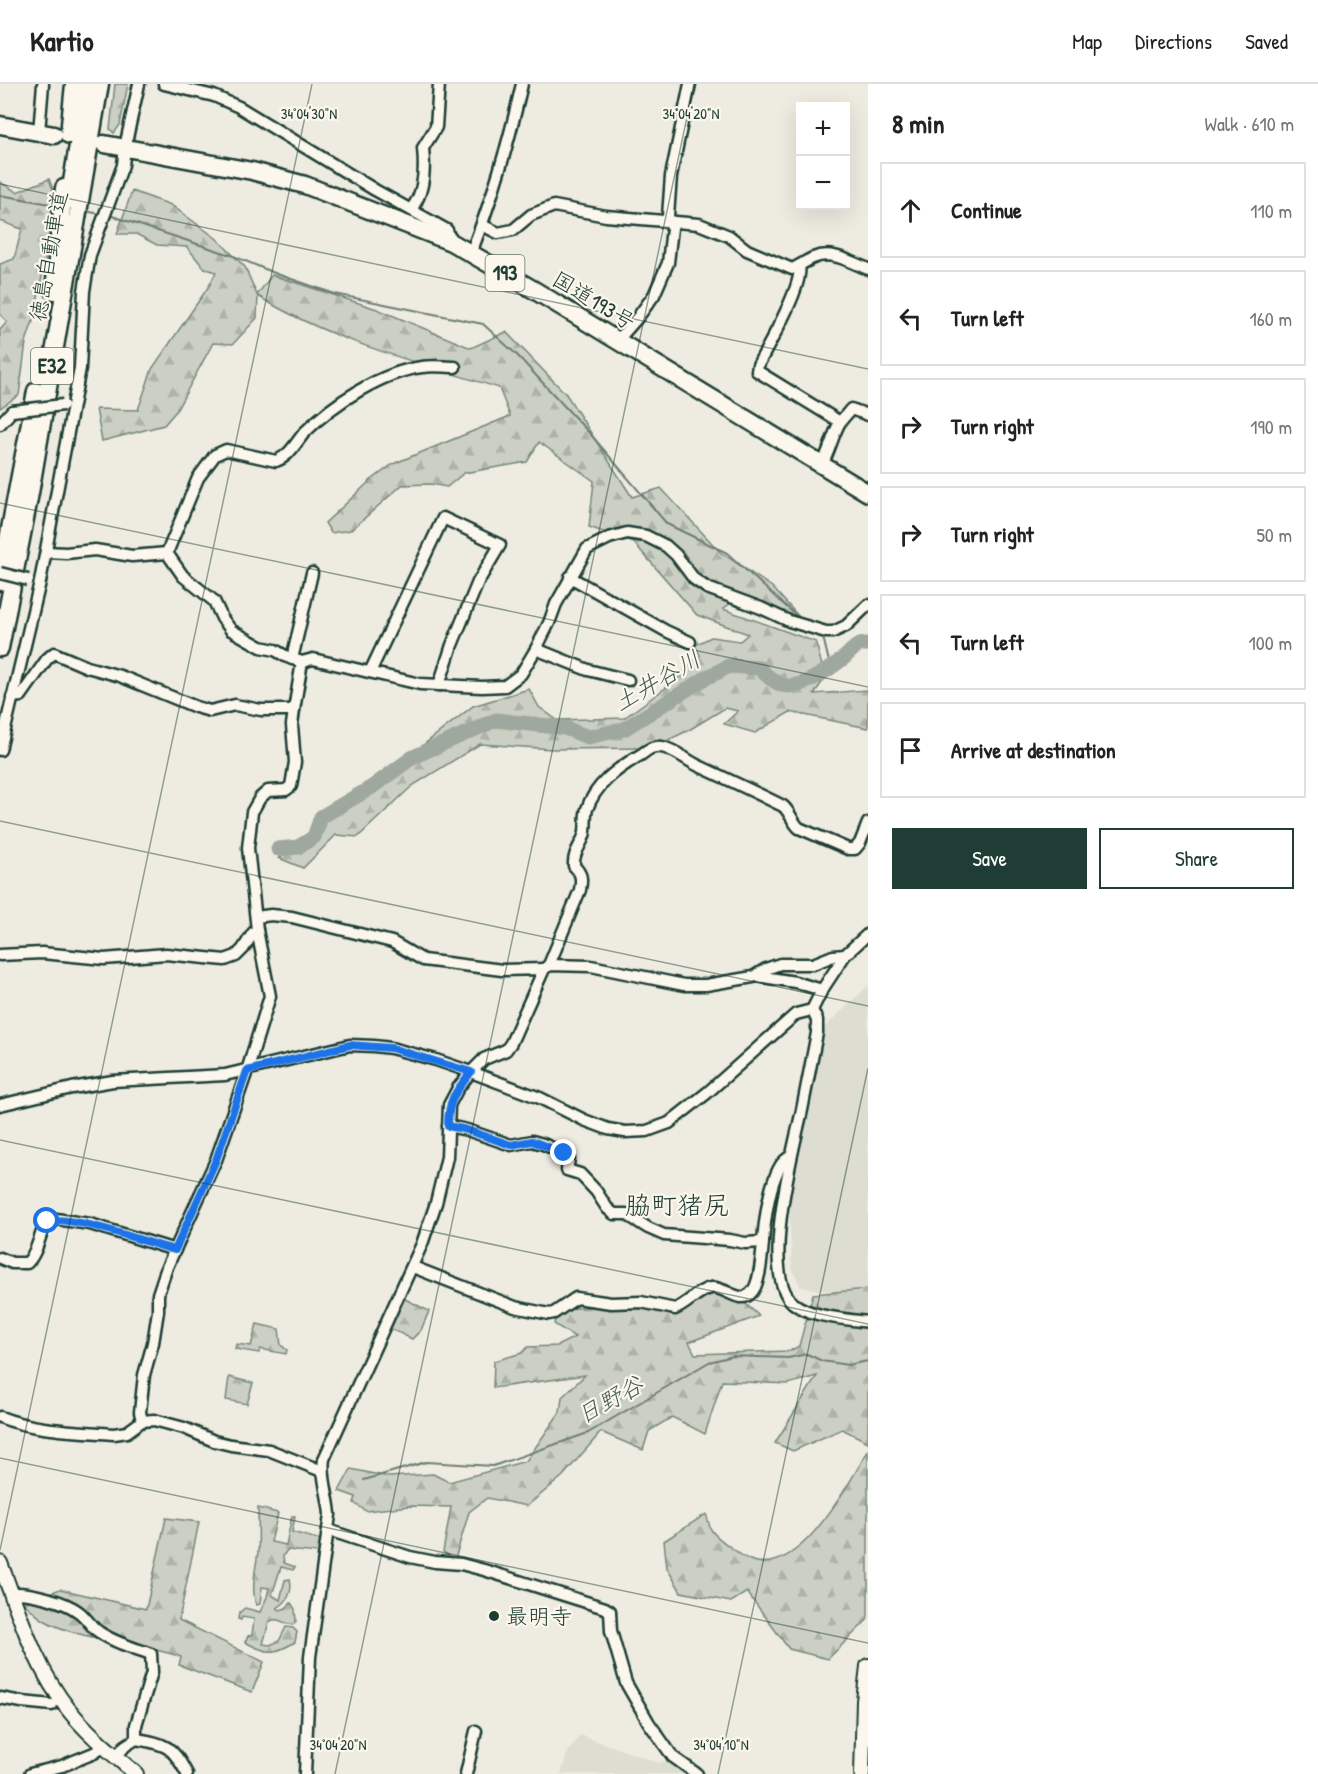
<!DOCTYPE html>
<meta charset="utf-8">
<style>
body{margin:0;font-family:"Patrick Hand","Klee One",sans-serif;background:#f2f2f2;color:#222}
.controls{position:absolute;right:18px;top:18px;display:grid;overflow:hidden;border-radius:0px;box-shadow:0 6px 24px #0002}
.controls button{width:54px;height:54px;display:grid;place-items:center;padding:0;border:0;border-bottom:2px solid #e0e0e0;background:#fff;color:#222;font:30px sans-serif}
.stop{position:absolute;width:18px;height:18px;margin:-14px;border:4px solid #1a73e8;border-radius:50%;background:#fff}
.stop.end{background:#1a73e8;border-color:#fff;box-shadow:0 2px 6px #0008}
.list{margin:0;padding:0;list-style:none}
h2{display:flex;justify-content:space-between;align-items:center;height:78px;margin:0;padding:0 24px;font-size:26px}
h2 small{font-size:20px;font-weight:400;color:#767676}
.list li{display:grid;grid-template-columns:39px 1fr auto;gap:18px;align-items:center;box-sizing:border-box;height:96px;margin:0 12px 12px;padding:0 12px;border:2px solid #e0e0e0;border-radius:0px}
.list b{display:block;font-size:22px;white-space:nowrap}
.list em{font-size:20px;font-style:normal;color:#767676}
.actions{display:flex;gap:12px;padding:18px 24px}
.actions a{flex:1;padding:14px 0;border:2px solid #1f3d34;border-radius:0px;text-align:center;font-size:21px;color:#1f3d34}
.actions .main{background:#1f3d34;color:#fff}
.icon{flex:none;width:33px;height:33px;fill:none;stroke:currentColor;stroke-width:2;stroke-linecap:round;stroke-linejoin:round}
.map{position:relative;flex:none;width:868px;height:1690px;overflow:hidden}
header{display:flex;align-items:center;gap:36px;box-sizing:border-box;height:84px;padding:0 30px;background:#fff;border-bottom:2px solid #e0e0e0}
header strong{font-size:28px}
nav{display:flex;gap:33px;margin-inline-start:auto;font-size:21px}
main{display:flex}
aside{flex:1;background:#fff}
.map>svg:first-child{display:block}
</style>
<header>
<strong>Kartio</strong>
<nav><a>Map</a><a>Directions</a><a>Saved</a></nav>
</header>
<main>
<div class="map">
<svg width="868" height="1690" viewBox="0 0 868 1690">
<defs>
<pattern id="forest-firs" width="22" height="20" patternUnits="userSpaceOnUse" patternTransform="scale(1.5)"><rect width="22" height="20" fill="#cbcfc4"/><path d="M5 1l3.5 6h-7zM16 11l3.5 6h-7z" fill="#aeb3a9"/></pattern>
</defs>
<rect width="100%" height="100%" fill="#eeece1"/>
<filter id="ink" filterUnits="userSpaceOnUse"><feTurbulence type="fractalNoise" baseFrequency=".0167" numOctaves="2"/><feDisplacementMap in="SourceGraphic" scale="12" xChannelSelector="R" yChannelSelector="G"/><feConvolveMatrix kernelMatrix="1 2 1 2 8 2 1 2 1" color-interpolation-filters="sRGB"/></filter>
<g filter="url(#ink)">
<!-- built -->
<g fill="#ddddd2">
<polygon points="868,902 868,1205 836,1208 801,1203 792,1185 788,1101 824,944"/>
<polygon points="580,1651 659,1679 668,1676 689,1690 561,1690 567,1670"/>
</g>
<!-- forest -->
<g fill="url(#forest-firs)" stroke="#75867c" stroke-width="1.5">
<polygon points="115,0 128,0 120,41 114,49 110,45"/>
<polygon points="49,95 54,108 46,172 34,234 26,258 19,311 0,324 0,246 7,238 0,230 0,180 14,175 22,145 0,137 0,98 17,108"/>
<path d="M 132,107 L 171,121 L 216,154 L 245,183 L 257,211 L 272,191 L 377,225 L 471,264 L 506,248 L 566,310 L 632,413 L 661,404 L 720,468 L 772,503 L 801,535 L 731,519 L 723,525 L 816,558 L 825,594 L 814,610 L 868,606 L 868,644 L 790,628 L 755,649 L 724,640 L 738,627 L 725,624 L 689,646 L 652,664 L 552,665 L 480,660 L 412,702 L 358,753 L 336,751 L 303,784 L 279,774 L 473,622 L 529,605 L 539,623 L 557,636 L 624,634 L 675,597 L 700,571 L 695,561 L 711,553 L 740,557 L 748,550 L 697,531 L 634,459 L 589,443 L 594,397 L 539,358 L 527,378 L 464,389 L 447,403 L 430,400 L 402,401 L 351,446 L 331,449 L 325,439 L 370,397 L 393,380 L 510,332 L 499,304 C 419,279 328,256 258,212 L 257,234 L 233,260 L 213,259 L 176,327 L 164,341 L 102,357 L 96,325 L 138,326 L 152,285 L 209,202 L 216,188 L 204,184 L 187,163 L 157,161 L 136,150 L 117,150 Z"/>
<polygon points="868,1205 868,1358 842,1345 793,1367 775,1359 817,1292 788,1300 722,1297 705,1350 672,1333 649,1347 643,1366 601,1348 563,1392 527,1422 487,1414 469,1428 455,1475 443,1468 451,1423 409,1422 366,1427 354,1419 356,1413 339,1407 351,1385 389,1393 433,1390 449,1398 526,1377 560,1328 562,1313 585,1291 493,1304 494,1277 522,1269 528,1263 557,1262 575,1253 554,1240 558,1226 618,1220 679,1229 701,1207 737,1212 759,1232 689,1258 695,1270 790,1267 799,1262 813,1210"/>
<polygon points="401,1213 429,1227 421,1246 412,1255 387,1243"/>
<polygon points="257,1240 279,1245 281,1261 287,1266 286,1270 260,1265 259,1269 235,1265 236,1260 251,1262"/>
<polygon points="229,1293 253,1299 247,1320 226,1316"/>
<path d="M 868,1367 L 868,1532 L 867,1536 L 828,1575 L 789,1565 L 747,1508 L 731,1518 L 681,1508 L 667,1484 L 664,1457 L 706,1430 C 708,1435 709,1443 712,1447 C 718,1455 729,1462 737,1468 C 790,1513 846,1403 868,1367 Z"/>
<path d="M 258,1424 L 278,1429 L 271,1458 L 286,1461 L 292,1432 L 295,1432 L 292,1448 L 321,1456 L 319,1469 L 287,1466 L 283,1472 L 284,1479 L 295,1483 L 293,1486 L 281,1483 L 272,1511 L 280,1516 L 285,1496 L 290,1495 C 293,1507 288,1518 277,1524 L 280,1526 L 286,1524 L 291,1519 L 295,1525 L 296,1537 L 293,1541 C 283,1540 278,1532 269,1538 L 263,1560 L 270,1561 L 279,1557 L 286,1543 L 293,1544 L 297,1548 L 295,1558 C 274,1571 267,1570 245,1558 L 248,1552 L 252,1551 L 254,1535 L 242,1533 L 241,1536 L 238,1535 L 239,1529 L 245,1524 L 260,1528 L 267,1513 L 269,1504 L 262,1503 L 260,1520 L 257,1521 C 250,1509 256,1482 258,1468 C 259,1454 258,1439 258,1424 Z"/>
<path d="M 166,1434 L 199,1438 L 179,1536 L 264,1578 L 252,1608 L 179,1581 L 181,1573 C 139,1558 78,1557 42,1535 C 36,1531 30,1524 24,1519 L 60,1505 L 146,1525 Z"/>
</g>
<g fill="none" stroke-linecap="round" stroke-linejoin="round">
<!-- stream -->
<g stroke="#6c7d74" stroke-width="2">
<polyline points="0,111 56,121"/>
<polyline points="85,127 100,130"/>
<polyline points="109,131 231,171 277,190 335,210 483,240 517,271 592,352 667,440 727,469 801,536"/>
<polyline points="820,550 824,557 830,582"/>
<polyline points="364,1396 426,1378 493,1382 588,1349 709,1278 733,1272 788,1274 807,1270 822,1277 848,1281 868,1277"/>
</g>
<!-- river -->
<path stroke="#9fa89f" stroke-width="15" d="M 278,765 L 298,763 L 314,753 L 321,733 L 372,703 L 413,673 L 496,636 L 565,644 L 588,653 L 624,645 L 704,595 L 729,582 L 759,584 C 766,591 772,597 782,601 C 800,607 831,584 845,573 C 853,566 856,559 868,560"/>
<!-- minor casing -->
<g stroke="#1f3d34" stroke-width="15">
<g id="minor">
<polyline points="164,0 214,12 239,23 375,106 447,146 451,158"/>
<polyline points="39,48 43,0"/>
<path d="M 411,125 C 425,109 425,84 423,64 L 436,43 L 439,0"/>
<path d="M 482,141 L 498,149 L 513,146 L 531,131 L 554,122 L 606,132 L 699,140 L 729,152 L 747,166 L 792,185 C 799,182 806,177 813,174 C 832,166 851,178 868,185"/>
<path d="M 471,169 C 493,113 509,58 522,0"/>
<path d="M 799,182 C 804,201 768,262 758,281 L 757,287 L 840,338 C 832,352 830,367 822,380"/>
<polyline points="617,257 638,233 654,211 668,179 672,144 668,132 671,92 690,0"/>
<polyline points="840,338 851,325 868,331"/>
<polyline points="0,340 12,327"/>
<polyline points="46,468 66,469 95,466 132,472 167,469"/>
<polyline points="167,469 183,492 214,517 222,534 231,546 261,563 275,566 287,573 302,578 313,575 420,600 482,603 505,602 521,590 536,565 549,539 556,520 587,465 609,454 627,449 646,452 666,462 676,471 694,495 707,504 761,524 789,537 826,548 833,548 846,542 868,521"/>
<path d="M 167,469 L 198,394 L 215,371 L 226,366 L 276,377 C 290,372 296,358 305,348 C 334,319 382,288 422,283 C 433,281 444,283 455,283"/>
<polyline points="570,493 666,547 690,558"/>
<polyline points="536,565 588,586 628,596"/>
<polyline points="292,575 312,489"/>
<polyline points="370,588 443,434 500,461 478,498 452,561 439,601"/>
<polyline points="12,613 21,612 47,575 54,569 87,583 120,592 196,623 210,627 235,621 261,626 294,626"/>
<polyline points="0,666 40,498 80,284 84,207 90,171 123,81 125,63 139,0"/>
<polyline points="256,833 271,831 292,833 392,858 423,876 502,886 544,885"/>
<polyline points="0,871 42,869 104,875 166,870 225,876 236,872 243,865 253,849 257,846"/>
<path d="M 845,871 L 822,906 L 812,926 L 817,936 L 817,949 C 812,974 807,1000 802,1026 C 794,1064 759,1190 793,1219 C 810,1233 846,1235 868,1238"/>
<path d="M 549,881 L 580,806 C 582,795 582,790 574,782 C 573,769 580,763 584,752 C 587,743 584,734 587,725 C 595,701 617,685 637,673 C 646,668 651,661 662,663 C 676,666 686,676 699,682 C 727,695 755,708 783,722 C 790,728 792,737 799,744 L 848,765 L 855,765 L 860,759 L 868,739"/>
<polyline points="757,892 795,898 822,906"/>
<polyline points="0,1021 72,1004 113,997 225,991 350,961 374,962 391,964 436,976 471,988 540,1014 584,1036 608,1045 625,1048 647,1047 669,1039 707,1009 796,930 812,926"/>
<polyline points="448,1042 467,1046 511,1061 532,1057 543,1060 564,1069 569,1075 567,1086 580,1090 596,1107 607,1124 614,1130 626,1130 648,1144 664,1151 730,1156 745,1159 763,1158"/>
<path d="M 0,1174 L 12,1179 L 27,1179 C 38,1169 39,1150 47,1137 L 56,1135 L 90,1140 L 175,1166"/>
<path d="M 413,1183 L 515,1223 L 549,1230 L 554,1229 L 576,1214 L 611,1219 L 641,1218 L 675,1225 C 688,1220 698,1206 711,1204 C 724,1202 739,1220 750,1210 C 763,1200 762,1155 765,1139 C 767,1123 772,1095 781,1081 C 783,1078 788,1074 791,1072"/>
<path d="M 0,1333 C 35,1347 77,1347 114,1350 L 127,1348 L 142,1337 L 154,1336 L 184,1344 L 214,1357 L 231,1361 L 269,1366 L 322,1387"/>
<polyline points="142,1337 140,1328 144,1291 153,1259 158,1227 158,1210 167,1183 216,1076 247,987 270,912 257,846 248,764 252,728 260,714 268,707 286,706 291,702 295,678 292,641 294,626 302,578"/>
<polyline points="328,1446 410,1473 435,1478 461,1480 484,1486 605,1524 610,1527 611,1547 626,1599 649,1639 673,1673 697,1690"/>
<path d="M 12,1509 C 30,1508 65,1517 79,1528 C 87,1534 91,1543 99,1548 C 115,1559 134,1564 151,1570 L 152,1588 L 136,1641 L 136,1655"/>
<polyline points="0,1614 22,1618 52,1621"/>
<path d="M 116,1673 L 125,1662 L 136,1655 C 167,1660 172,1662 187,1690"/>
<polyline points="30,1690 62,1682 94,1669 104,1662"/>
<path d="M 305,1690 L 310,1573 L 330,1431 C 329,1412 321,1394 324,1375 L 422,1160 L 436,1119 L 447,1073 L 449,1021 L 458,1004 L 471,988 L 484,975 L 506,966 L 511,959 L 544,885 L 549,881 L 591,882 L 684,901 L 706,901 L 753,893 L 766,885 L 780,880 L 813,880 L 833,872 L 845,871 L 868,850"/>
<polyline points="466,1690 476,1647"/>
</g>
</g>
<!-- major casing -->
<g stroke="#1f3d34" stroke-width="18">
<g id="major">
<path d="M 0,1479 C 19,1529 35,1584 69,1626 C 88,1650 112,1669 136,1690"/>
<polyline points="862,1690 864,1617 868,1582"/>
</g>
</g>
<!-- highway casing -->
<g stroke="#1f3d34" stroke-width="21">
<g id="highway">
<polyline points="0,41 54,51"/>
<polyline points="69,51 74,0"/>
<polyline points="104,60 252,87 305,101 451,158 534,206 868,409"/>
<polyline points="69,116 88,0"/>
<polyline points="54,207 64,104"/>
<polyline points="0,498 36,307"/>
<polyline points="0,564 30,409 100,0"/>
</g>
</g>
<!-- minor -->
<use href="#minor" stroke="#fbf7ec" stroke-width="10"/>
<!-- major -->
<use href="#major" stroke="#fbf7ec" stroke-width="14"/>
<!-- highway -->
<use href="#highway" stroke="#fbf7ec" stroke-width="16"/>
<!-- minor-bridge casing -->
<g stroke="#1f3d34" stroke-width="15" stroke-linecap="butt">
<g id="minor-bridge">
<polyline points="12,327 63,321"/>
<polyline points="0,489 28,496"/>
</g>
</g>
<!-- minor-bridge -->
<use href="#minor-bridge" stroke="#fbf7ec" stroke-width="10"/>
</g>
</g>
<g fill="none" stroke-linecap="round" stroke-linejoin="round" filter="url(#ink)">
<!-- route -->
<path stroke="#1a73e8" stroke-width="8" d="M 47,1137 C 76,1131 143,1158 175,1166 L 216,1076 L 247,987 L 350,961 L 391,964 L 471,988 C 455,1008 448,1016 448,1042 L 467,1046 L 511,1061 L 532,1057 L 564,1069"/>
</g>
<!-- ticks -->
<path fill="none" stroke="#1f3d34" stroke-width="1.5" stroke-opacity="0.45" d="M 0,100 L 868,285M 0,419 L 868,603M 0,737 L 868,922M 0,1056 L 868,1240M 0,1374 L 868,1559M 0,1466 L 312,0M 335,1690 L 694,0M 718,1690 L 868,984"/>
<!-- markers -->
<circle fill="#1f3d34" stroke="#fbf7ec" stroke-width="2" cx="494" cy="1532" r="6"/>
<g text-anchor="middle" stroke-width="4.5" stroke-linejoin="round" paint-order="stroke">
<!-- shield labels -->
<g fill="#fbf7ec" stroke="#61756b" stroke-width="1.5">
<rect x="485.5" y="171" width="39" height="36" rx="4.5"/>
<rect x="31" y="264" width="42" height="36" rx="4.5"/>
</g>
<g font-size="21" font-weight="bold" fill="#1f3d34">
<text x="505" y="196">193</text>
<text x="52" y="289">E32</text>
</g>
<!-- street labels -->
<g font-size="22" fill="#1f3d34" stroke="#fbf7ec">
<text transform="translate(48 172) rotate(-80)" y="8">徳島自動車道</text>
<text transform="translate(594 216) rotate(31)" y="8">国道193号</text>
</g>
<!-- poi labels -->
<g font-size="22" fill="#1f3d34" stroke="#fbf7ec" text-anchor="start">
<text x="506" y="1540">最明寺</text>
</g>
<!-- water labels -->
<g font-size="24" font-style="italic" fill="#455d54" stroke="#fbf7ec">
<text transform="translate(657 597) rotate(-30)" y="8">土井谷川</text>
<text transform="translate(610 1316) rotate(-29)" y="8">日野谷</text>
</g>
<!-- quarter labels -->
<g font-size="26" fill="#1f3d34" stroke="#fbf7ec">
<text x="677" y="1130">脇町猪尻</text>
</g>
</g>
<g font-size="15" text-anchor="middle" fill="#1f3d34" stroke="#fbf7ec" stroke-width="4.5" stroke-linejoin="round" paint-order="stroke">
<text x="309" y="35">34°04'30"N</text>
<text x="691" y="35">34°04'20"N</text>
<text x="338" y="1666">34°04'20"N</text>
<text x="721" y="1666">34°04'10"N</text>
</g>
</svg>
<div class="controls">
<button>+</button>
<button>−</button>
</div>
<div class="stop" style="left:47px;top:1137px"></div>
<div class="stop end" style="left:564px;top:1069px"></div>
</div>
<aside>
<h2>8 min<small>Walk · 610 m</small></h2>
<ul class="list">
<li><svg class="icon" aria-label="ahead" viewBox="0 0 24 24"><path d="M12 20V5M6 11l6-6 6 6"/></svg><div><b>Continue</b></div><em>110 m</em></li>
<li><svg class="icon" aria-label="left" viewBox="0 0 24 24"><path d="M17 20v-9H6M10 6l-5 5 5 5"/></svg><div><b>Turn left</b></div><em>160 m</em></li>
<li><svg class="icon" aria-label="right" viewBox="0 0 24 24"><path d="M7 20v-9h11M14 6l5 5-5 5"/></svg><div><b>Turn right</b></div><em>190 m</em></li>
<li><svg class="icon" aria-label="right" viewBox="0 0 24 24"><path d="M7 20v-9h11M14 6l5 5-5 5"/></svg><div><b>Turn right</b></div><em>50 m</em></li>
<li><svg class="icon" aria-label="left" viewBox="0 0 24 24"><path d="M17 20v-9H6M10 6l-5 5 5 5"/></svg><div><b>Turn left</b></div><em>100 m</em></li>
<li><svg class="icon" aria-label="arrive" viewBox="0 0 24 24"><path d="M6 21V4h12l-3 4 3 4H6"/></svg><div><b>Arrive at destination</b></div></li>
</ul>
<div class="actions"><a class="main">Save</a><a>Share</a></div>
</aside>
</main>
